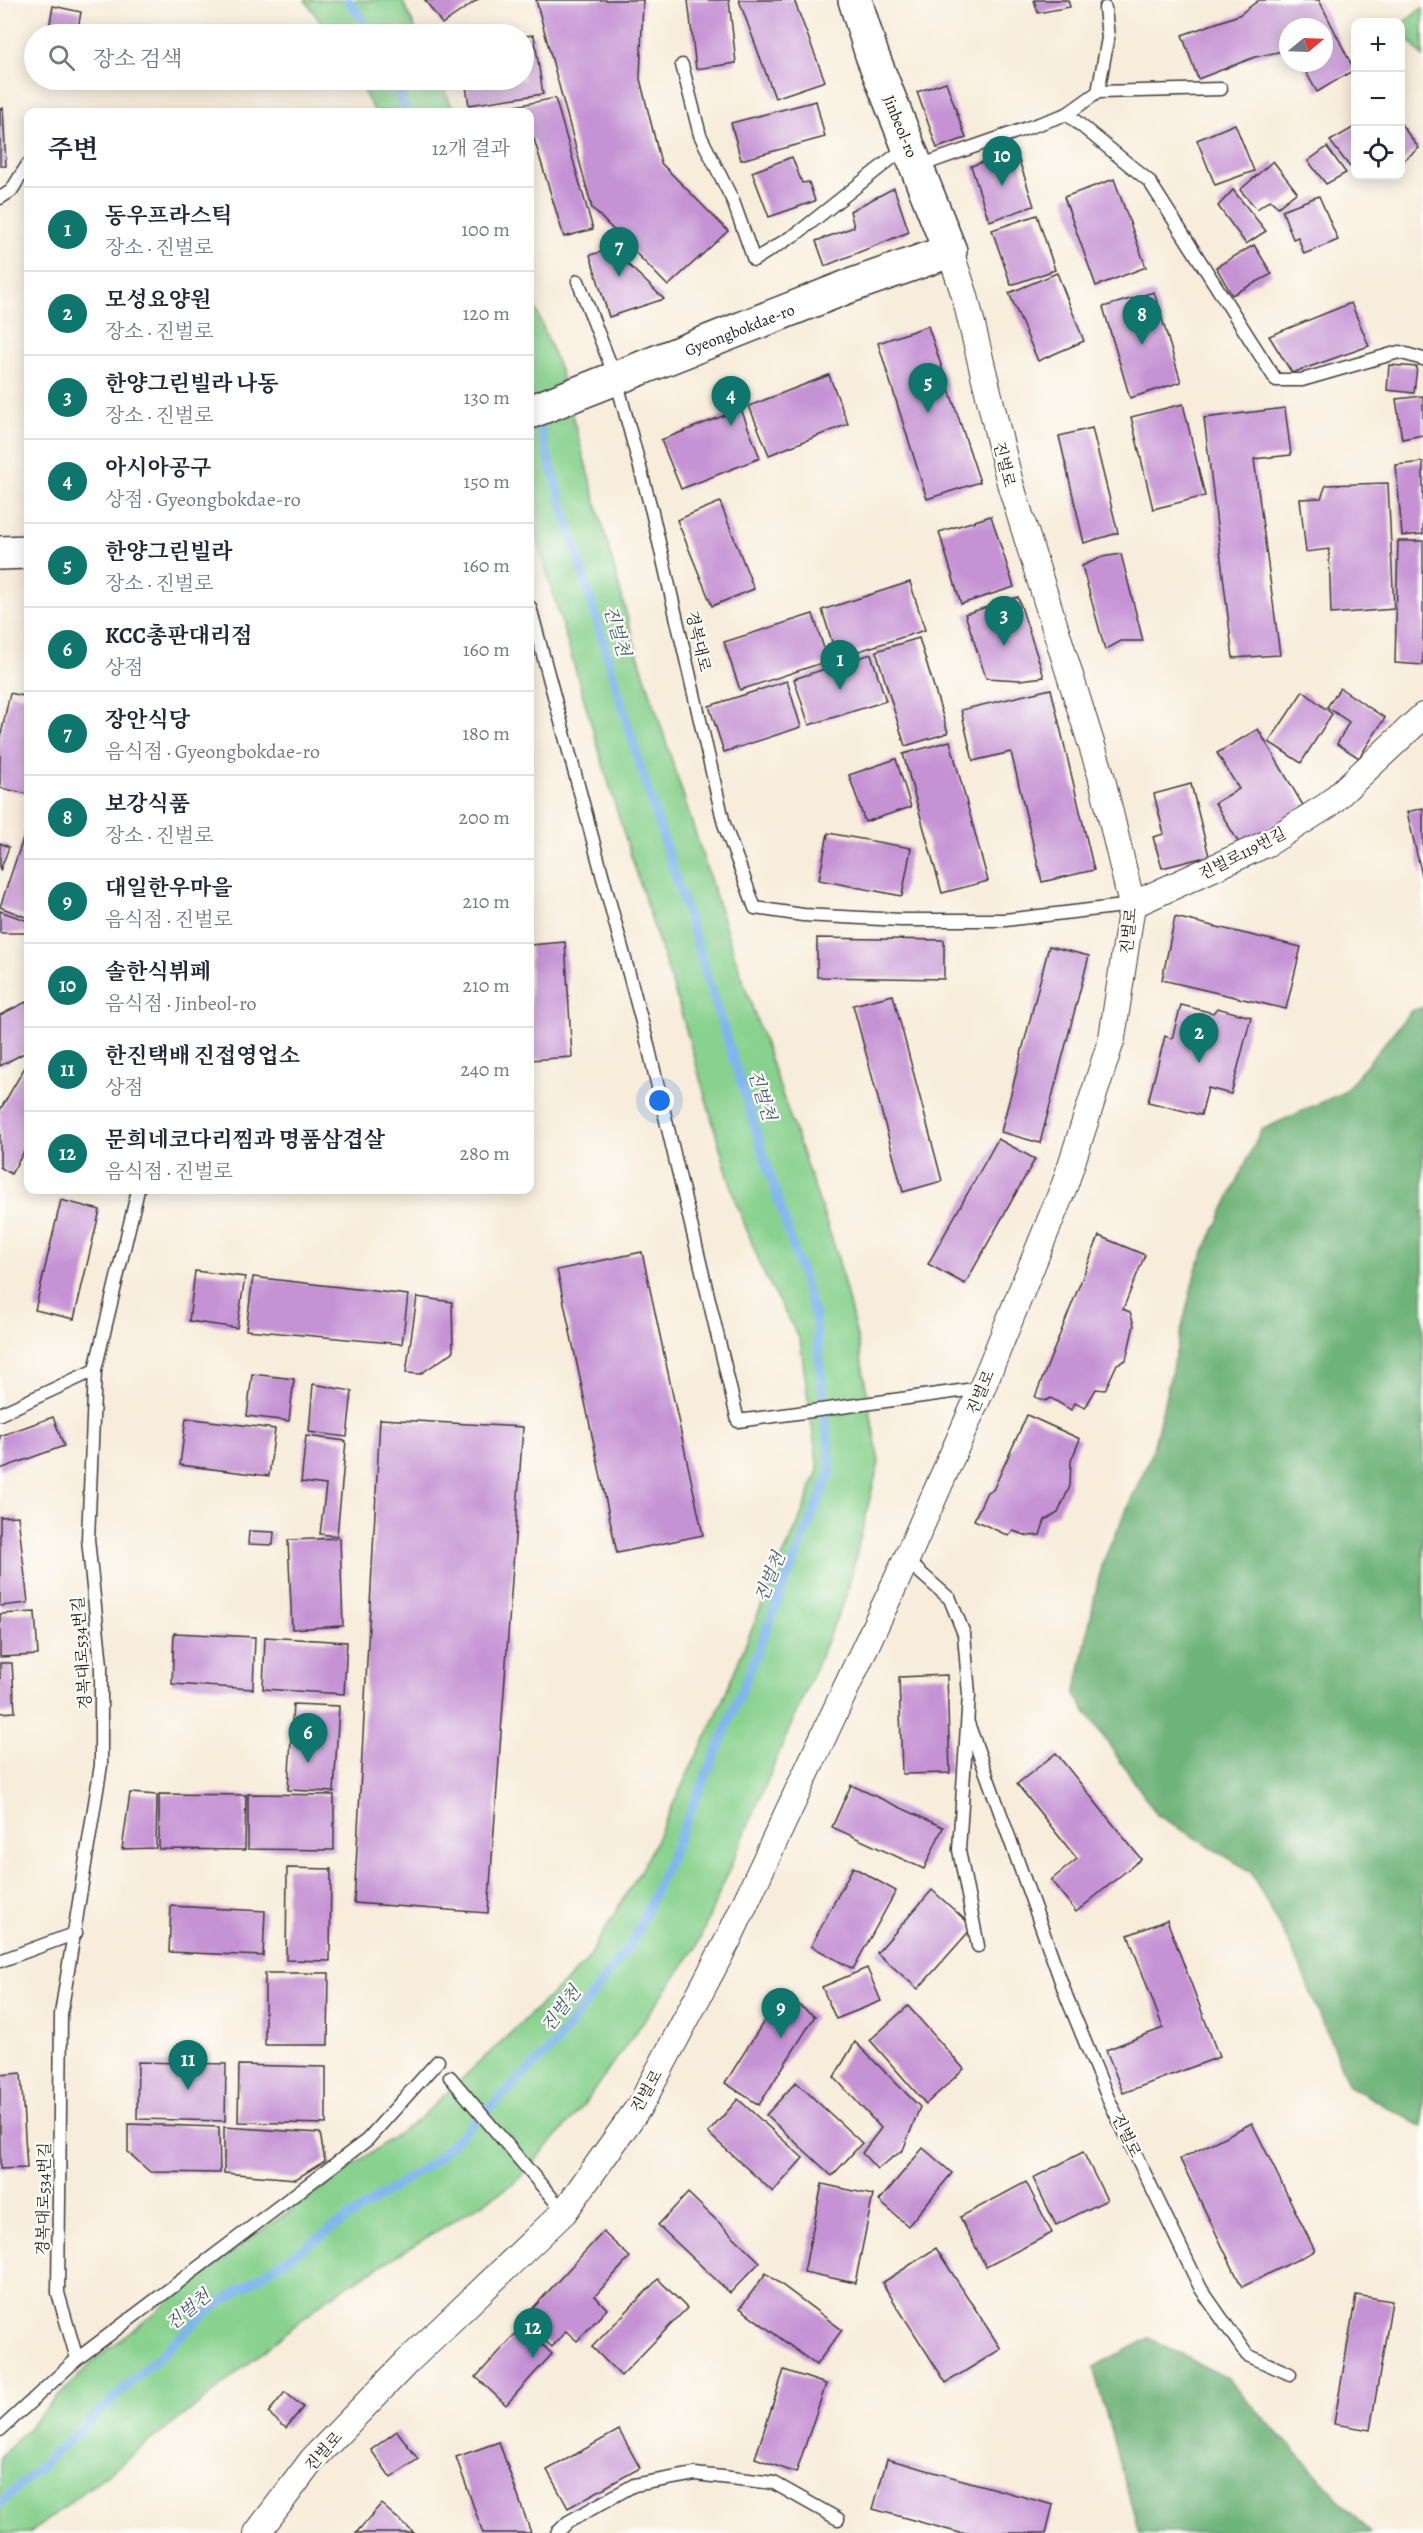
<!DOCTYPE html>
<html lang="ko">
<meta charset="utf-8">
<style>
body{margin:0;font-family:Alegreya,"Noto Serif KR",serif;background:#f2f2f3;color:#1f2937}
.controls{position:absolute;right:18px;top:18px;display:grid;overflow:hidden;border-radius:12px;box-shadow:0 3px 15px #0003}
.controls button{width:54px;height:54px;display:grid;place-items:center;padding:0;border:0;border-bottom:2px solid #e0e1e3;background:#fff;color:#1f2937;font:30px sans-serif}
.compass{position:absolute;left:1279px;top:18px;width:54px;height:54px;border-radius:50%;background:#fff;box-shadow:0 3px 15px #0003;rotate:71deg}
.you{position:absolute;left:660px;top:1101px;width:21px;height:21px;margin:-15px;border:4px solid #fff;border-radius:50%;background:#1a73e8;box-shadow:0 0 0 9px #1a73e833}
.badge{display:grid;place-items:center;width:39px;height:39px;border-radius:50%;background:#0f766e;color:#fff;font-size:20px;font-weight:700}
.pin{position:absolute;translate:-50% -50px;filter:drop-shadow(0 2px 3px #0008)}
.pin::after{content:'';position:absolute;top:32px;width:21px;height:18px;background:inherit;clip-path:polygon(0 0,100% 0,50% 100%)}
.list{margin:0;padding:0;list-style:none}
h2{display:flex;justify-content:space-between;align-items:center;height:78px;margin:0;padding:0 24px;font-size:26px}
h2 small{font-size:20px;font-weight:400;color:#747a83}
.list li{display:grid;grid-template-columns:39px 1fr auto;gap:18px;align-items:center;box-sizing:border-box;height:84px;padding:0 24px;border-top:2px solid #e0e1e3}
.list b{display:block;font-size:22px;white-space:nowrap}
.list p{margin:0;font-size:20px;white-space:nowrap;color:#747a83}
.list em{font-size:20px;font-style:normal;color:#747a83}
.icon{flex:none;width:33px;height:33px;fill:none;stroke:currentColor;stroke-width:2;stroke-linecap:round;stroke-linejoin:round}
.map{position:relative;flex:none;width:1423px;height:2533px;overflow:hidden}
.search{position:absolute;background:#fff;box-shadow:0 3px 15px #0003;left:24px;top:24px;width:510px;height:66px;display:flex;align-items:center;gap:15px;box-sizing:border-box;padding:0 21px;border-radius:33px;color:#747a83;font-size:22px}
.panel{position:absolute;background:#fff;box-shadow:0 3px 15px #0003;left:24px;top:108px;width:510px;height:1086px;border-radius:12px}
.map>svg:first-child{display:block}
</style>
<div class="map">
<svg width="1423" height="2533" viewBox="0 0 1423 2533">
<rect width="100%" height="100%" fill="#fdfcf7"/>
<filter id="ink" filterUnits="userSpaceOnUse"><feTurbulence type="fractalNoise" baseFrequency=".0167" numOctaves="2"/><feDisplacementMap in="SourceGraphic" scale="12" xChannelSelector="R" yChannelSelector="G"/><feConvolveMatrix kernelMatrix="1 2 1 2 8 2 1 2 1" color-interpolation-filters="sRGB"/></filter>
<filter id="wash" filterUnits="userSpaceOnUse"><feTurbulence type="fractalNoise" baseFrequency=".008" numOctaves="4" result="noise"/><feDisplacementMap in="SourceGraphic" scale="24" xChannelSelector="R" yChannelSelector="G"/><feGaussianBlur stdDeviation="1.35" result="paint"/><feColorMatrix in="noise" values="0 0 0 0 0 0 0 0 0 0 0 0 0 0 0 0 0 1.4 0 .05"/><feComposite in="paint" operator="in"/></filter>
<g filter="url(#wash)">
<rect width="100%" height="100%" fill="#f8ecda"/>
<!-- green -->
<g fill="#88d18e" stroke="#527655" stroke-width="1.5">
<polygon points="305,0 402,0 418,34 329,34"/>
<polygon points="1422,8 1423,9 1423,57 1400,30 1401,25"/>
<polygon points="357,80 439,80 455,112 375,112"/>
<polygon points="530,294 560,370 635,645 735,957 837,1254 858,1341 879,1462 846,1596 696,1948 577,2114 514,2184 329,2297 203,2401 30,2533 0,2533 0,2457 92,2362 251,2238 420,2118 585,1963 642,1868 716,1716 774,1575 798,1524 818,1470 800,1340 765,1276 735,1200 681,1012 619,818 530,516"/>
</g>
<!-- forest -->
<g fill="#6eb379" stroke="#45684a" stroke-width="1.5">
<polygon points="1423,1007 1423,2127 1349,2086 1296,1957 1250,1871 1157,1815 1075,1695 1101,1566 1152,1453 1196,1269 1261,1130 1344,1092 1411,1011"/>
<polygon points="1149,2338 1227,2378 1371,2533 1139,2533 1093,2367"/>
</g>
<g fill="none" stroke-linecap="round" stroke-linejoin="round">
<!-- stream -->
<g stroke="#80b5ee" stroke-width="9">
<polyline points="348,0 365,23 371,34"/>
<polyline points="392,80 407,112"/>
<polyline points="0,2504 207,2312 434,2161 554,2046 634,1940 719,1746 831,1471 815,1316 640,765 536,416"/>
</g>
</g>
<g id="blocks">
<!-- building -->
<g fill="#c592d4">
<polygon points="425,0 477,0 442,24"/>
<polygon points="536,0 643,0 640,79 661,163 728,231 668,286 592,208"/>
<polygon points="688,0 729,0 736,63 696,69"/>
<polygon points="739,0 794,0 825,81 775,98"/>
<polygon points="1034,0 1068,0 1070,7 1038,13"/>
<polygon points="1259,0 1319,0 1354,70 1317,92 1301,63 1324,63 1324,27 1288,27 1288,50 1255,57 1198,79 1182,35 1239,15"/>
<polygon points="53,6 81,12 77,34 48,34"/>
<polygon points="534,35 543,94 469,105 465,80 524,80 524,36"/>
<polygon points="946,82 966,138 937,148 917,92"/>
<polygon points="555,98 593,229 564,237 534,139 530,140 530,112 502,112 501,109"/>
<polygon points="816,101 825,137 741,160 731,123"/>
<polygon points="3,108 6,166 0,166 0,109"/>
<polygon points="1400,123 1419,148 1400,163"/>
<polygon points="1235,124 1254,171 1215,185 1197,140"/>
<polygon points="1356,126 1356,164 1350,167 1330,141"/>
<polygon points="1327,147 1346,173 1326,184 1308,161"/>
<polygon points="1016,151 1034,206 989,221 971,166"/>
<polygon points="792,157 802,183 809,182 815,201 769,217 752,172"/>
<polygon points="1273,161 1297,192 1278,207 1270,200 1257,209 1240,190"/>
<polygon points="1114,179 1146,267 1096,286 1064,197"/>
<polygon points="894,188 909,232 825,266 816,241 854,227 850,211"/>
<polygon points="1233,190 1266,231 1246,244 1218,206"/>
<polygon points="1319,196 1338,240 1304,254 1298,237 1293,239 1282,210"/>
<polygon points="1037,215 1055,270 1011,285 992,230"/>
<polygon points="1254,245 1272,274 1232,295 1216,267"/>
<polygon points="612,249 664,299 609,317 590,255"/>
<polygon points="1057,273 1084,341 1038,361 1009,293"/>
<polygon points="1154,292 1181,382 1130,398 1103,307"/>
<polygon points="1351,303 1369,346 1292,373 1269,336"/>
<polygon points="928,326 980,482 927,499 878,343"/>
<polygon points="1389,365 1417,367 1414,393 1387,390"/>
<polygon points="829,375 848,424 769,455 749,406"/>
<polygon points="1423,396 1423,435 1402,439 1396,399"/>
<polygon points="1183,404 1205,496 1153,509 1131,417"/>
<polygon points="1285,408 1291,455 1254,459 1280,655 1233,658 1204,418"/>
<polygon points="741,409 760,458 681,489 661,440"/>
<polygon points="1092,428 1118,533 1084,543 1059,436"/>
<polygon points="1423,462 1423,534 1402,536 1396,465"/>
<polygon points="1388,483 1394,609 1331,614 1329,549 1306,552 1300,499 1321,498 1326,485"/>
<polygon points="720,502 754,589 712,606 677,520"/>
<polygon points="991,516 1014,587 961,604 939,532"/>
<polygon points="1398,541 1423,541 1423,665 1395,663"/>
<polygon points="1121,554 1143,641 1121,641 1105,650 1082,566 1102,557"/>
<polygon points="910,582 925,630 837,658 822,610"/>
<polygon points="1018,597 1044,677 1020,680 986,678 965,614"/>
<polygon points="813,614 828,661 740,690 724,642"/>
<polygon points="919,638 948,733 905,746 876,651"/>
<polygon points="871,654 886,701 809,725 794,679"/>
<polygon points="787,681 801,727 724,752 709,706"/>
<polygon points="1340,688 1385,718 1359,758 1337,744 1349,722 1327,707"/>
<polygon points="1051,689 1094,870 1042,882 1011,752 973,761 961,710"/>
<polygon points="1303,691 1332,714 1301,763 1269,742"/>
<polygon points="10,693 28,697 28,794 0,788 0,739"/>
<polygon points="1258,729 1304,807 1240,845 1215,803 1239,789 1217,753"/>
<polygon points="950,741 988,881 942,893 903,754"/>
<polygon points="896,759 911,807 865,822 849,775"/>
<polygon points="1191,784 1209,856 1162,868 1153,837 1164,834 1154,794"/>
<polygon points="1423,808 1423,876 1422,876 1407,812"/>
<polygon points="26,830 28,831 28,918 0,907"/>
<polygon points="828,833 911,848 902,896 819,880"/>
<polygon points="0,843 9,847 0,871"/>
<polygon points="0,911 28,921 28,933 0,933"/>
<polygon points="1175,917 1301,947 1286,1009 1162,980"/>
<polygon points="817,938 944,940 944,979 817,977"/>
<polygon points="565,942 572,1057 530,1060 530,945"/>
<polygon points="1049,946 1089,956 1040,1143 1001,1132"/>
<polygon points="893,995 942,1181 903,1192 853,1005"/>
<polygon points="26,1002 28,1007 28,1051 0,1066 0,1015"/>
<polygon points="1181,1005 1213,1013 1217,1008 1251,1017 1231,1094 1208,1088 1201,1115 1148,1102 1165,1036 1172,1039"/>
<polygon points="25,1067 28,1069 28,1145 11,1174 0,1167 0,1110"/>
<polygon points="998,1139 1035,1159 965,1284 928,1264"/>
<polygon points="61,1200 100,1210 74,1319 35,1310"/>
<polygon points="1099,1236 1145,1255 1123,1309 1130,1312 1134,1325 1126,1360 1117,1364 1105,1390 1096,1389 1085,1408 1075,1403 1071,1410 1051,1398 1045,1401 1035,1397"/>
<polygon points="642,1252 703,1535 617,1553 557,1270"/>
<polygon points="195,1271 245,1277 237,1328 189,1321"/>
<polygon points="253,1277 408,1295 402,1344 246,1330"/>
<polygon points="417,1297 452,1302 453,1352 420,1374 406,1373"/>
<polygon points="252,1374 294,1379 289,1421 247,1416"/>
<polygon points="313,1384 352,1391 347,1437 309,1432"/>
<polygon points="1027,1415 1080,1439 1071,1461 1070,1486 1058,1513 1045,1520 1040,1535 1028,1536 1013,1531 1009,1536 974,1520 987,1492 993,1490"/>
<polygon points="53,1417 64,1446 0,1469 0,1436"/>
<polygon points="186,1418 275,1429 269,1476 180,1465"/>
<polygon points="380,1419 523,1427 488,1913 354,1903"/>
<polygon points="306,1436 346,1441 337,1536 320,1534 326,1485 301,1482"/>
<polygon points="18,1516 28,1603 0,1606 0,1517"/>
<polygon points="249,1531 274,1532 273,1545 248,1544"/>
<polygon points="340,1538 343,1626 292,1629 288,1540"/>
<polygon points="35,1612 38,1655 0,1657 0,1614"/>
<polygon points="174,1633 255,1637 253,1689 172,1684"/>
<polygon points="265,1637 347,1642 344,1694 263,1689"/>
<polygon points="0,1663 12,1663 15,1712 0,1713"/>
<polygon points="947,1675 950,1773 902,1774 899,1677"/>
<polygon points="293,1704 339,1706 334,1792 288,1790"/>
<polygon points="1056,1753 1141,1859 1076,1912 1051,1880 1077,1859 1017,1784"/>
<polygon points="851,1785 943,1827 924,1869 832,1827"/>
<polygon points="130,1793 157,1795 156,1848 122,1849"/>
<polygon points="159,1794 246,1795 245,1850 159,1849"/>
<polygon points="248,1794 334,1795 334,1850 248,1849"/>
<polygon points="853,1867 896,1891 853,1969 811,1946"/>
<polygon points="287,1868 331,1869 330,1961 286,1960"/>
<polygon points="932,1890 973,1927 918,1989 877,1953"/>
<polygon points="171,1906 265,1911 263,1956 169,1952"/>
<polygon points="1167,1920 1219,2057 1123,2093 1106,2050 1163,2028 1128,1935"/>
<polygon points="867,1968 881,2001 836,2019 822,1987"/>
<polygon points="265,1973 329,1973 328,2045 265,2045"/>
<polygon points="781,1994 815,2016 759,2105 725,2083"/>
<polygon points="908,2006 964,2069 926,2104 870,2040"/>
<polygon points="855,2042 920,2107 903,2150 877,2169 862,2153 881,2128 834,2077"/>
<polygon points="138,2062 226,2064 225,2121 137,2119"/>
<polygon points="239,2065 326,2067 326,2124 238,2122"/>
<polygon points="21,2073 27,2168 0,2169 0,2075"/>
<polygon points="796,2082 862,2143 832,2176 766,2115"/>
<polygon points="738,2099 803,2158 773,2192 708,2133"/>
<polygon points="1252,2123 1315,2251 1242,2287 1180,2159"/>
<polygon points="128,2124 219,2127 220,2173 150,2172 128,2152"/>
<polygon points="224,2127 320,2133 325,2161 296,2179 224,2173"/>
<polygon points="923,2148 952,2173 908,2226 879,2201"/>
<polygon points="1083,2152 1107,2200 1056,2225 1033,2178"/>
<polygon points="1026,2182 1052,2233 986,2267 960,2217"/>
<polygon points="822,2184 873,2195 855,2283 804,2272"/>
<polygon points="688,2193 760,2262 730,2293 658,2225"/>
<polygon points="603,2232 630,2257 595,2296 607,2309 577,2341 566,2331 552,2347 522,2320"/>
<polygon points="936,2248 1001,2349 946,2383 882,2283"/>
<polygon points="766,2273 842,2330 816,2365 740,2308"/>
<polygon points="658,2279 687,2308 621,2376 592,2347"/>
<polygon points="1356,2295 1392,2301 1370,2430 1334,2424"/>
<polygon points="523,2326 552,2354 506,2405 476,2377"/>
<polygon points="784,2370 826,2384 796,2473 755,2458"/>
<polygon points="285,2392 303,2407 286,2428 268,2413"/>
<polygon points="619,2430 640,2468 568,2508 547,2470"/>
<polygon points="397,2431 418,2459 391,2478 371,2450"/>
<polygon points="499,2442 531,2533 483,2533 456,2457"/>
<polygon points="887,2459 1053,2505 1046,2533 960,2533 873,2509"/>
<polygon points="381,2504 414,2533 356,2533"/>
</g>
</g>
</g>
<g filter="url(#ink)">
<use href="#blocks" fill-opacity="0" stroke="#3d3b38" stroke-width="1.5"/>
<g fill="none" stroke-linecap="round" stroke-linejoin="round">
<!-- lane casing -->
<g stroke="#3d3b38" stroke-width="15">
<g id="lane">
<polyline points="682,65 700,135 733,201 754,260 799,232 906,147"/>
<polyline points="1098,92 1108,38 1105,8"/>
<polyline points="1067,114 1149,181 1276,380 1302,380 1399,352 1423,359"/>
<polyline points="919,166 1067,114 1098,92 1221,89"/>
<polyline points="0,198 11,191 28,164"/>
<polyline points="578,281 616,379 652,512 724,824 755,908 803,915 901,920 1005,920 1132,905"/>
<polyline points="530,607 646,1037 738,1421 982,1388"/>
<polyline points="0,1414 95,1370"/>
<polyline points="906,1560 950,1599 964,1634 969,1695 959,1850 978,1946"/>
<polyline points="968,1723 1067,1998 1108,2098 1201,2289 1247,2355 1290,2374"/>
<polyline points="0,1961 76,1933"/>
<polyline points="450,2077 564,2212"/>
<polyline points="77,2359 367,2140 438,2061"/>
<polyline points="0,2430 77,2359 58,2293 61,2014 101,1765 101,1665 88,1539 95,1370 138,1190"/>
<polyline points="557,2533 568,2522 634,2485 695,2474 774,2483 838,2519"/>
</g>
</g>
<!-- street casing -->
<g stroke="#3d3b38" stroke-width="28">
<g id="street">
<polyline points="1132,905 1268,843 1328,805 1423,716"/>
<polyline points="257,2533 313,2459 407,2362 564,2212 641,2104 728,1940 906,1560 982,1388 1065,1184 1112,1038 1132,905 1101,775 1010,483 965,296 950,251"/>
</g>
</g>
<!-- secondary casing -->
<g stroke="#3d3b38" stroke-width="36">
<g id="secondary">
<path id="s1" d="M 530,412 L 847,287 L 950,251 L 872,55 L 855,0"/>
<polyline points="0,553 28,552"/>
</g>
</g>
<!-- lane -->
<use href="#lane" stroke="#fff" stroke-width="12"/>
<!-- street -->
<use href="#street" stroke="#fff" stroke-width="26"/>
<!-- secondary -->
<use href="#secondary" stroke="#fff" stroke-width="33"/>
</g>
</g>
<g text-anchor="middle" stroke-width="4.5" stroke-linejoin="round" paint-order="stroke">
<!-- street labels -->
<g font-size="16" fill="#1c1c1c" stroke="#fdfcf7">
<text transform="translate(901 126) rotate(68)" y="6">Jinbeol-ro</text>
<text dy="6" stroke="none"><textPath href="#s1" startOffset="225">Gyeongbokdae-ro</textPath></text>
<text transform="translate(1005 464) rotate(76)" y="6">진벌로</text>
<text transform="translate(699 641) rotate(77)" y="6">경복대로</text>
<text transform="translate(1242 853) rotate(-27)" y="6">진벌로119번길</text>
<text transform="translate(1128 931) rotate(-84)" y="6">진벌로</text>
<text transform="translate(980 1392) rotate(-67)" y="6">진벌로</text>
<text transform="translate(81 1653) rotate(-94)" y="6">경복대로534번길</text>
<text transform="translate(646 2091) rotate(-60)" y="6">진벌로</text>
<text transform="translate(1127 2135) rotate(64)" y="6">진벌로</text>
<text transform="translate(43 2199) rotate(-89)" y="6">경복대로534번길</text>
<text transform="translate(323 2451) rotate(-48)" y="6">진벌로</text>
</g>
<!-- water labels -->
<g font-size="18" font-style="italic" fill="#445970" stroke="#fdfcf7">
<text transform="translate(617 631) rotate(73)" y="6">진벌천</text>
<text transform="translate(762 1095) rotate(72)" y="6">진벌천</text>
<text transform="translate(770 1577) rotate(-68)" y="6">진벌천</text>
<text transform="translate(561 2009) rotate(-53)" y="6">진벌천</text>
<text transform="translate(188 2310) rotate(-40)" y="6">진벌천</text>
</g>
</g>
</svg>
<div class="controls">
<button>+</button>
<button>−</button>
<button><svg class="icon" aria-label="locate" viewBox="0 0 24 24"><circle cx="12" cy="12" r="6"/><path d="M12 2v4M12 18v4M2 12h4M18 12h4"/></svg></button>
</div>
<svg class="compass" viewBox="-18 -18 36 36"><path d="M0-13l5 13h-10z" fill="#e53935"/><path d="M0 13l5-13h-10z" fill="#747a83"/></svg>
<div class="you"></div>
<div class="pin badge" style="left:840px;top:690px">1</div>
<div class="pin badge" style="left:1199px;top:1063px">2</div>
<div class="pin badge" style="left:1004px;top:646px">3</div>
<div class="pin badge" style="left:731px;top:426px">4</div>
<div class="pin badge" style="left:928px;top:413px">5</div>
<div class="pin badge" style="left:308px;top:1763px">6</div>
<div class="pin badge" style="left:619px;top:277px">7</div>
<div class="pin badge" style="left:1142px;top:345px">8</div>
<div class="pin badge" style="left:781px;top:2038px">9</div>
<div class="pin badge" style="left:1002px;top:186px">10</div>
<div class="pin badge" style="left:188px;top:2090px">11</div>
<div class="pin badge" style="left:533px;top:2358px">12</div>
<div class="search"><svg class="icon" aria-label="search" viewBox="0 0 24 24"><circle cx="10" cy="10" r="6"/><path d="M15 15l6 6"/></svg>장소 검색</div>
<section class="panel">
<h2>주변<small>12개 결과</small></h2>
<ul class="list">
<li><span class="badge">1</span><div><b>동우프라스틱</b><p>장소 · 진벌로</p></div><em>100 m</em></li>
<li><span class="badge">2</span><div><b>모성요양원</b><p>장소 · 진벌로</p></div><em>120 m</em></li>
<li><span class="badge">3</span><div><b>한양그린빌라 나동</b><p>장소 · 진벌로</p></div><em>130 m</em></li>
<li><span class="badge">4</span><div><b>아시아공구</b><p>상점 · Gyeongbokdae-ro</p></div><em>150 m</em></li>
<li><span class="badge">5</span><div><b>한양그린빌라</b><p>장소 · 진벌로</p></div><em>160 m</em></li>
<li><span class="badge">6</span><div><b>KCC총판대리점</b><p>상점</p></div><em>160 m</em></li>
<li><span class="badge">7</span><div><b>장안식당</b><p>음식점 · Gyeongbokdae-ro</p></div><em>180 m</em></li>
<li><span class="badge">8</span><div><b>보강식품</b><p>장소 · 진벌로</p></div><em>200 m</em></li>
<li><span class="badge">9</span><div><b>대일한우마을</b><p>음식점 · 진벌로</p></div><em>210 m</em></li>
<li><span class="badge">10</span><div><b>솔한식뷔페</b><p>음식점 · Jinbeol-ro</p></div><em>210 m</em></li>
<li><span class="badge">11</span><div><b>한진택배 진접영업소</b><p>상점</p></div><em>240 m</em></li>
<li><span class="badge">12</span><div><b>문희네코다리찜과 명품삼겹살</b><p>음식점 · 진벌로</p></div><em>280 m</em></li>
</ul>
</section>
</div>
